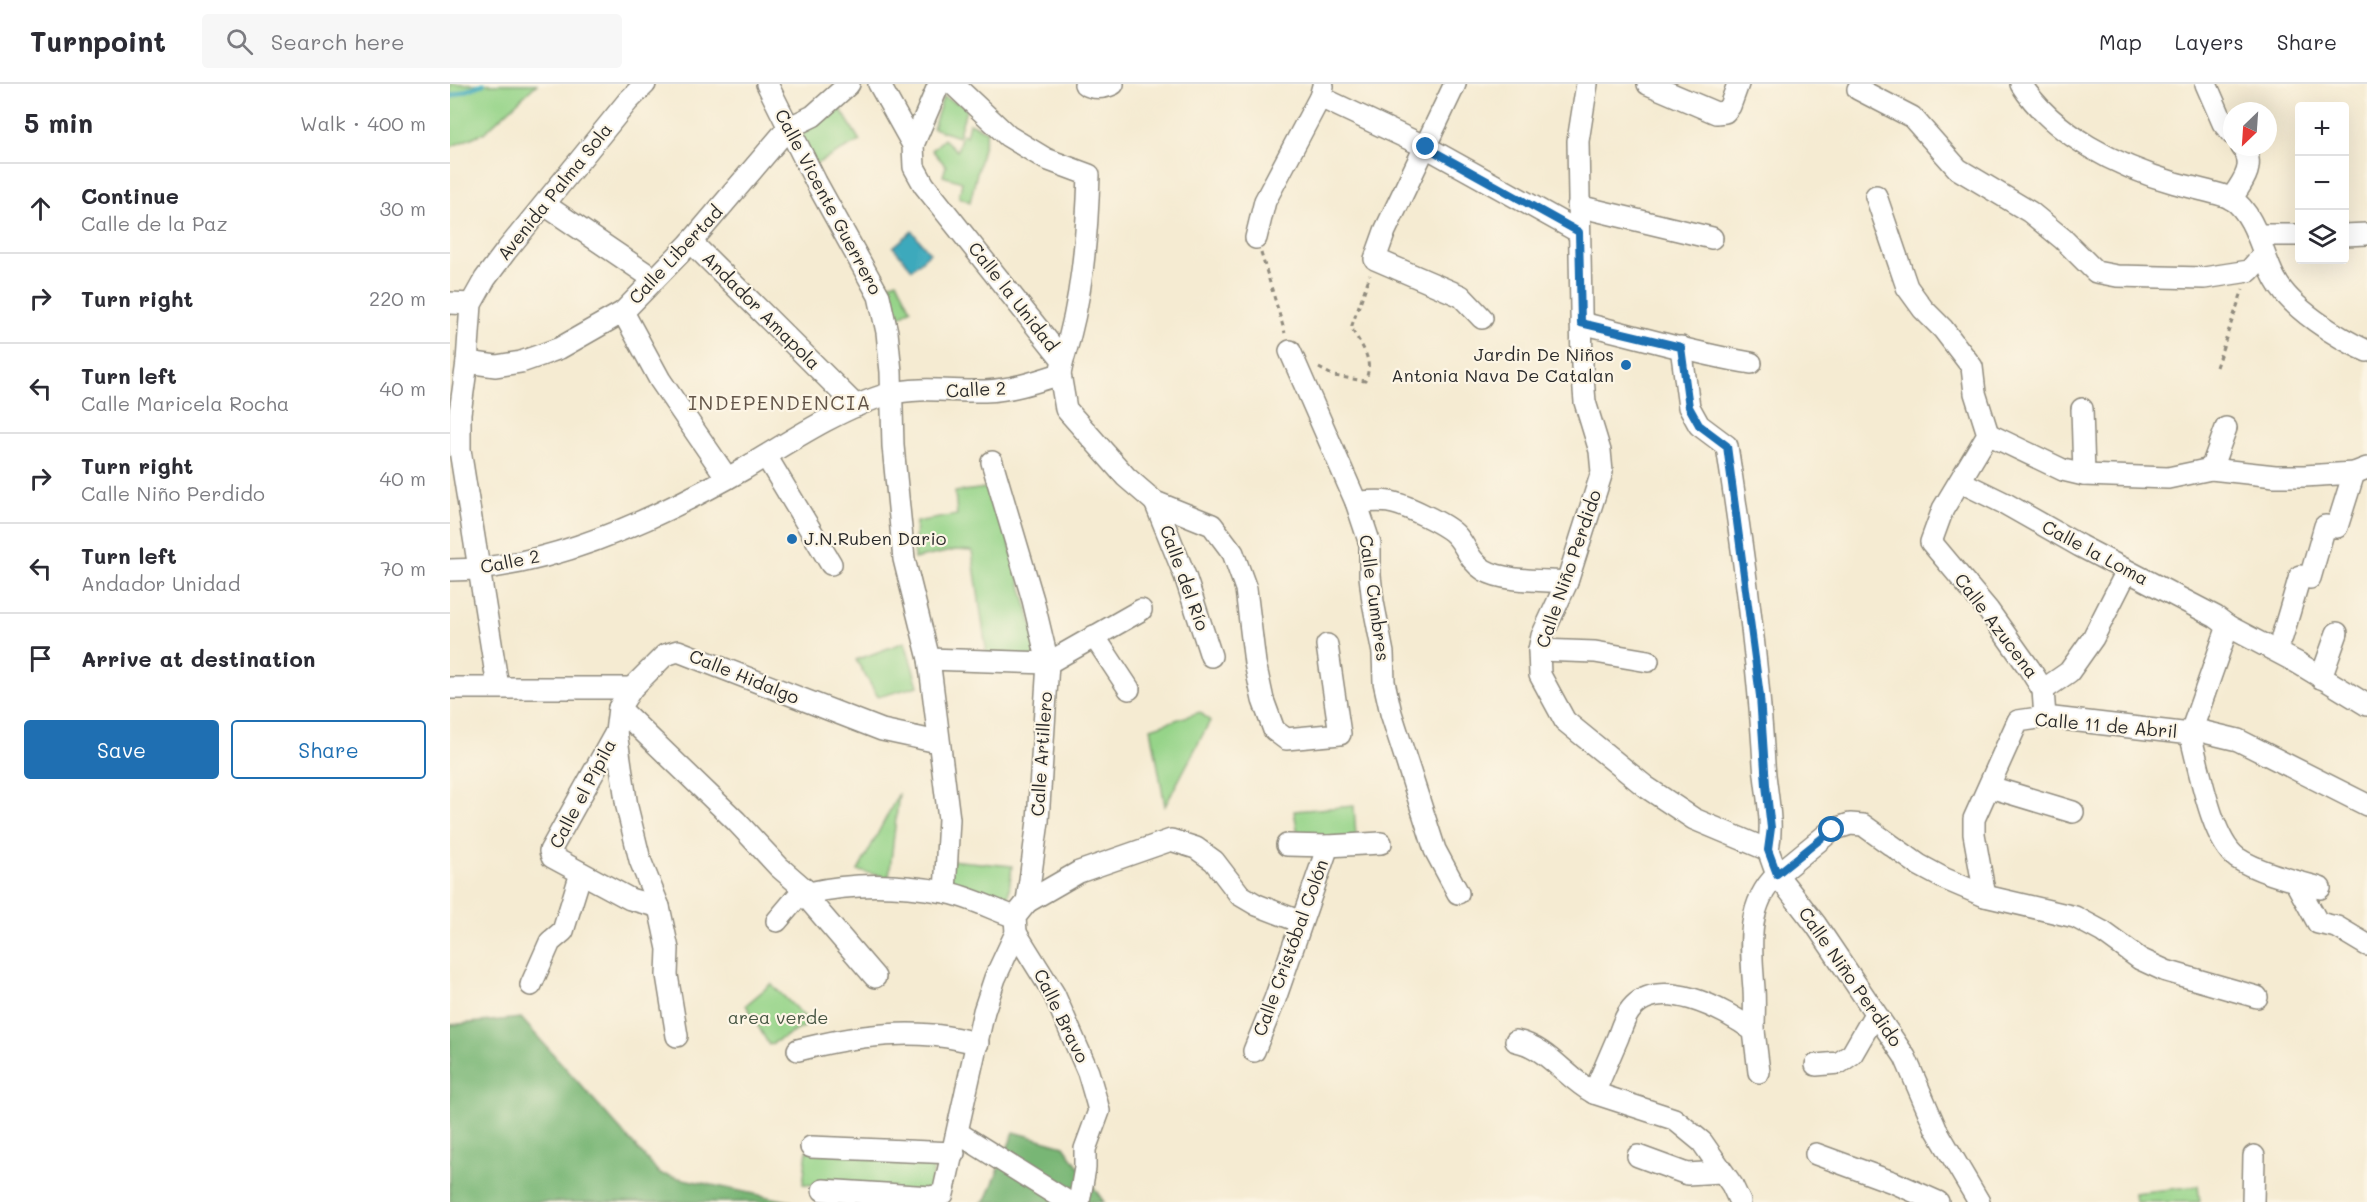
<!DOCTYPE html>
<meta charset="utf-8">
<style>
body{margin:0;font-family:Mali,sans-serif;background:#f7f7f7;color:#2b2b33}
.controls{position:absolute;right:18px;top:18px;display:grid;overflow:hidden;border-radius:6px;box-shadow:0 6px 24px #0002}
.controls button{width:54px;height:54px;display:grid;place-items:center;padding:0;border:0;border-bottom:2px solid #e1e1e2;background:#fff;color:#2b2b33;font:30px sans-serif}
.compass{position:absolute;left:1773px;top:18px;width:54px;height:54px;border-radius:50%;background:#fff;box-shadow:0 6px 24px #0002;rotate:205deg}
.stop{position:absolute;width:18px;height:18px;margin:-14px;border:4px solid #1f6fb2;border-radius:50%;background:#fff}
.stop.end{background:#1f6fb2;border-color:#fff;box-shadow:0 2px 6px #0008}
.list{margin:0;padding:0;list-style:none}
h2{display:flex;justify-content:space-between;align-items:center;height:78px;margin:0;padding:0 24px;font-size:26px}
h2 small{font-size:20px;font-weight:400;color:#7c7c81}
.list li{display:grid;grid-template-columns:39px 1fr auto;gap:18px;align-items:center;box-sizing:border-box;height:90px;padding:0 24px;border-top:2px solid #e1e1e2}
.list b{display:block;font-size:22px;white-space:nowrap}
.list p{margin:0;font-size:20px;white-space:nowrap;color:#7c7c81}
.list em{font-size:20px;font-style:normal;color:#7c7c81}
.actions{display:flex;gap:12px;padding:18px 24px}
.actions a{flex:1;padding:14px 0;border:2px solid #1f6fb2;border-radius:6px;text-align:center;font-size:21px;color:#1f6fb2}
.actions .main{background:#1f6fb2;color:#fff}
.icon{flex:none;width:33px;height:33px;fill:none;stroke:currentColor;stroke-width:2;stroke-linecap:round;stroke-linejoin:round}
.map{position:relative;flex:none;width:1917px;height:1118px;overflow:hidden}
header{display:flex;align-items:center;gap:36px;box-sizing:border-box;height:84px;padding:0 30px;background:#fff;border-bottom:2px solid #e1e1e2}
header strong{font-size:28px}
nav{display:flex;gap:33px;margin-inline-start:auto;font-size:21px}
.search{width:420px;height:54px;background:#f7f7f7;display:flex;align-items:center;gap:15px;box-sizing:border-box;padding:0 21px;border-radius:6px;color:#7c7c81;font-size:22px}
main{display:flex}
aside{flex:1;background:#fff}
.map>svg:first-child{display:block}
</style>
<header>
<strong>Turnpoint</strong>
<div class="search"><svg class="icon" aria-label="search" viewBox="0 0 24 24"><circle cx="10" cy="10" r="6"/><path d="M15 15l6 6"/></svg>Search here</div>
<nav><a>Map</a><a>Layers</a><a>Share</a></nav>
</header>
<main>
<aside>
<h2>5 min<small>Walk · 400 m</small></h2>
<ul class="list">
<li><svg class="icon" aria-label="ahead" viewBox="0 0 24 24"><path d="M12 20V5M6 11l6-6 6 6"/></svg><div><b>Continue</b><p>Calle de la Paz</p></div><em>30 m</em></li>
<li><svg class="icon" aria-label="right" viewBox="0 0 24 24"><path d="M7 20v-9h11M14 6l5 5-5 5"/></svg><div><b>Turn right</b></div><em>220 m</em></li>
<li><svg class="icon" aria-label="left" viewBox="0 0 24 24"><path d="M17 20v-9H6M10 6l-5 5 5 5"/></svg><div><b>Turn left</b><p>Calle Maricela Rocha</p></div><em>40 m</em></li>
<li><svg class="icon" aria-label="right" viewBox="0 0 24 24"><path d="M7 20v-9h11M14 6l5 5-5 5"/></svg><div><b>Turn right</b><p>Calle Niño Perdido</p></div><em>40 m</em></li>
<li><svg class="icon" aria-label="left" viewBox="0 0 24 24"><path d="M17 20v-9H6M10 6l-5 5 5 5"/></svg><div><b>Turn left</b><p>Andador Unidad</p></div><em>70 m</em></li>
<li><svg class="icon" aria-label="arrive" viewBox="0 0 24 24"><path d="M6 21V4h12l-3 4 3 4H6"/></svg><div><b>Arrive at destination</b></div></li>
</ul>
<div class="actions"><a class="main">Save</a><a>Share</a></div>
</aside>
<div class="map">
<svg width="1917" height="1118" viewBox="0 0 1917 1118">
<rect width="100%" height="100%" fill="#fcf5e5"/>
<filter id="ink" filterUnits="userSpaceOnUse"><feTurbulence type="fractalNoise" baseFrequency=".0167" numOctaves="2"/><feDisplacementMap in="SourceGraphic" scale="12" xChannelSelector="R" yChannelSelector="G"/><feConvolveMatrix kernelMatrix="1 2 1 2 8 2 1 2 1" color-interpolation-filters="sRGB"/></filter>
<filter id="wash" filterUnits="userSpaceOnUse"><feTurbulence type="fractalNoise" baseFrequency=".008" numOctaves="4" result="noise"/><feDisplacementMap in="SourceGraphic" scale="24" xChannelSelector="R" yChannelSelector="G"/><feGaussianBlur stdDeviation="1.35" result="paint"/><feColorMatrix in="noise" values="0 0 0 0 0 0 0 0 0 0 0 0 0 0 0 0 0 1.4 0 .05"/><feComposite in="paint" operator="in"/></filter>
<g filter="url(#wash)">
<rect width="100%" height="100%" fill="#f5ebd2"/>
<!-- green -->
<g fill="#96d489" stroke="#60805a" stroke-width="1.5">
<polygon points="0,0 87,0 35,48 0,63"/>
<polygon points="493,13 517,23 508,53 483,44"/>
<polygon points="387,19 410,57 364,81 350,53"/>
<polygon points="519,39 537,47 520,118 509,113 512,98 493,92 496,82 482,66 494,55 507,67 512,50 516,52"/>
<polygon points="447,197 461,225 447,235 439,200"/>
<polygon points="544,403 591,574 537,571 522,467 506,466 464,475 466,438 507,431 505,408"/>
<polygon points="455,558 468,602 428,613 406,576"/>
<polygon points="750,628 760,637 715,722 701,644"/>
<polygon points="449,709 439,793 408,787"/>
<polygon points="904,722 906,753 849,756 844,727"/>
<polygon points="499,776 562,782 557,823 499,807"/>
<polygon points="321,900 361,939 319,961 296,921"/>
<polygon points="357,1066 484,1077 481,1113 353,1100"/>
<polygon points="1748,1102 1750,1118 1685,1118 1684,1109"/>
</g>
<!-- forest -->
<g fill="#78b675" stroke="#527050" stroke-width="1.5">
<polygon points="71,934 210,1090 343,1118 0,1118 0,941"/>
<polygon points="564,1048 614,1062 654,1118 532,1118 537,1114"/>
</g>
<!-- water -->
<polygon fill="#3ca9bc" stroke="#346a74" stroke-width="1.5" points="462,147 480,169 462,185 443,163"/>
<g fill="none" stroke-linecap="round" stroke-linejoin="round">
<!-- stream -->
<polyline stroke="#3ca9bc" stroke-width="5" points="0,13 33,0"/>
</g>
</g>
<g filter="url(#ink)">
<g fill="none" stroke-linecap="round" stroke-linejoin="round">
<!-- minor casing -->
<g stroke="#908b7e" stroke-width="24">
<g id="minor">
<polyline points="317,0 366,98 429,212 437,248 441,288 443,362 454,475 479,575 499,735 495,808"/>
<polyline points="429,0 463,61 464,83 474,101 613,276 610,290 616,325 676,393 705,418 762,441 783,469 796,505 805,579 813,616 824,646 836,655 890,650 877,561"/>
<path d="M 503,0 L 558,52 L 596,75 L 639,91 C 637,153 632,217 613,276"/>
<path d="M 635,0 C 644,5 654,4 663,0"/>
<polyline points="1005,0 935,147 925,175 1011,212 1032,234"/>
<polyline points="1137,0 1128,57 1132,282 1135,318 1150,367 1152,388 1117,498 1092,552 1089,566 1090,591 1115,637 1196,703 1244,735 1318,766 1327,791 1366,841 1455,973 1486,1045 1529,1118"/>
<polyline points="1198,0 1266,29 1275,28 1280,22 1288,0"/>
<path d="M 1571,0 C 1603,51 1669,83 1725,99 C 1738,103 1772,109 1782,115 C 1806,131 1812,171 1825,195 C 1840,224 1888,254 1917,267"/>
<polyline points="1756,0 1773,39 1782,50"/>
<polyline points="1408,5 1462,33 1508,85 1580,128 1613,155 1646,188 1667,192 1754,194 1799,187 1813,171"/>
<polyline points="870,13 976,63 1129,148"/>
<polyline points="463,61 489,0"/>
<polyline points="1426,112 1457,203 1473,225 1493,245 1522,283 1525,309 1538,350 1493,425 1481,458 1538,526 1579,584 1593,606 1595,633"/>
<path d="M 1781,115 C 1792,99 1807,81 1792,63"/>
<polyline points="95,121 204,195"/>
<polyline points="1128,122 1262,154"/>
<polyline points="1809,151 1850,151"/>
<polyline points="1894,151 1917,150"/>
<polyline points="806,154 815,117 870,13 873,2"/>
<polyline points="241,158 406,322"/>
<polyline points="0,219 21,220"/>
<polyline points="173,228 210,296 277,394"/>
<path d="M 1131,239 C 1188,252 1244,270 1301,279"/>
<path d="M 1231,263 L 1239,323 L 1249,341 L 1277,362 C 1293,468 1308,574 1314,680 C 1316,709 1324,737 1318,766"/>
<polyline points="840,267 906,418 920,460 920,492 923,518 933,569 934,598 941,629 985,766 1008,809"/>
<polyline points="17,278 46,282 71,278 91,271 110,264 173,228 241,158 338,44 363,32 399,0"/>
<polyline points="1632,325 1634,391"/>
<polyline points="1538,350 1613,386 1634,391 1718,394 1761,385 1825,392 1854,392 1904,389 1917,384"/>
<polyline points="316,372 381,480"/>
<polyline points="1761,385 1776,344"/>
<polyline points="1511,398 1556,420 1630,462 1766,533 1778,542 1848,579 1917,621"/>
<polyline points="705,418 735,492 761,572"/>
<path d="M 906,418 C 917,418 929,416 939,418 C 954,420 995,440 1005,450 C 1017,462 1018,476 1034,486 C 1054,498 1094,496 1117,498"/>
<path d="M 0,486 C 98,486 210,433 294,385 C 337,359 391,323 439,310 C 469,302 504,308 535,307 C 561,306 585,298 610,290"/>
<polyline points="644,552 679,605"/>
<polyline points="1832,553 1850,492 1860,494 1875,442 1887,443 1904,389"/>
<polyline points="1089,566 1145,568 1198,577"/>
<polyline points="479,575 598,579 691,526"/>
<polyline points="1871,594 1887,549"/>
<polyline points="48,603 10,366 10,329 17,278 21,220 35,195 56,167 178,17 195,0"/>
<polyline points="0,604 182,604"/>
<polyline points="1593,606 1619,588 1643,554 1677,487"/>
<polyline points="169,624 286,737 329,783 359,809"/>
<polyline points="1742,645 1788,656 1917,721"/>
<polyline points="1742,645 1778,542"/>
<polyline points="166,648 177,723 190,776 209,823 218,865 217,891 227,952"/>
<path d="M 1740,650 C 1749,682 1761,755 1787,774 C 1808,788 1845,797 1870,804"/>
<polyline points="1540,703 1623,728"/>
<polyline points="837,761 878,762 931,759"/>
<polyline points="1845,797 1868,839 1887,843 1917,861"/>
<path d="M 359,809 C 402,799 450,800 494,808 C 518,812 542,825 565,833"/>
<polyline points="359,809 359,816 425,893"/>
<polyline points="1535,812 1524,750 1524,735 1568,637 1595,633 1740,650 1742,645"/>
<polyline points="577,818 629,788 721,756 746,764 764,777 790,811 807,821 851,838"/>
<polyline points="209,823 180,815 102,773 100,767 166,648 169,624 182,604 215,571 228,567 432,646 488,658"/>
<polyline points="327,837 354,805"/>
<polyline points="566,849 604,910 638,988 647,1019 649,1027 635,1065 635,1084 629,1118"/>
<polyline points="81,901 100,858 113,847 131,789"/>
<path d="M 1304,947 C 1304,933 1305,919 1304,905 C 1301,865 1295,821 1327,791 L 1382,746 L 1400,740 L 1413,741 L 1469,781 L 1495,795 L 1535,812 L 1625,833 L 1653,848 L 1690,875 L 1716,887 L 1807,913"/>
<path d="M 1066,957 C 1097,963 1116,994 1144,1009 L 1224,1035 L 1252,1058 L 1282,1101 L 1290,1118"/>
<path d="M 348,966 C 392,955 436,947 482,951 C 497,952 513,956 528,959"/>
<polyline points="804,967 825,915 878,762"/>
<polyline points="1366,981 1389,979 1402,970 1425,930"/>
<path d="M 1144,1009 C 1152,990 1160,972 1168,953 C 1171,945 1174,935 1179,928 C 1206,888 1276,926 1304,947 L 1309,988"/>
<polyline points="508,1049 618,1118"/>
<polyline points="361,1063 504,1069"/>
<polyline points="1366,1070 1445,1099 1488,1118"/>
<polyline points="1188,1072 1237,1090 1271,1088"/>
<polyline points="373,1106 481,1113 493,1110 534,927 545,894 566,849 565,833 577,818 588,737 598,579 583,516 542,378"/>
<polyline points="1803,1118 1804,1072"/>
</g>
</g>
<!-- path -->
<g stroke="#908b7e" stroke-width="3" stroke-dasharray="4.5 4.5" stroke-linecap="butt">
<polyline points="811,169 835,249"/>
<polyline points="1766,283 1793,205"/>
<path d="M 869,284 L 884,292 L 915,297 C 925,276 911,261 901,244 L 920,191"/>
</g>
<!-- minor -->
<use href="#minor" stroke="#fff" stroke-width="21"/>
</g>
</g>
<g fill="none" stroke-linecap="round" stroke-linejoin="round" filter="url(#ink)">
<!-- route -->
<polyline stroke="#1f6fb2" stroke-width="8" points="976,63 1129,148 1131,239 1231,263 1239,323 1249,341 1277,362 1310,612 1316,701 1321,744 1318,766 1327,790 1382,746"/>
</g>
<!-- markers -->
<g fill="#1f6fb2" stroke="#fcf5e5" stroke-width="2">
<circle cx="1176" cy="281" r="6"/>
<circle cx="342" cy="455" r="6"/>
</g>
<g text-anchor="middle" stroke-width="4.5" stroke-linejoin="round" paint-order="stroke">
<!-- street labels -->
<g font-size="18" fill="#2b2b2b" stroke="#fcf5e5">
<text transform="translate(105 108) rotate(-51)" y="6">Avenida Palma Sola</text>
<text transform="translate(378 118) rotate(62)" y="6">Calle Vicente Guerrero</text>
<text transform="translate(226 171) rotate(-47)" y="6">Calle Libertad</text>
<text transform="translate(563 213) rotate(52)" y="6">Calle la Unidad</text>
<text transform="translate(311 227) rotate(45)" y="6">Andador Amapola</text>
<text transform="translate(526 306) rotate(-3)" y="6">Calle 2</text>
<text transform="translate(1645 469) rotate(28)" y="6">Calle la Loma</text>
<text transform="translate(60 478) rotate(-11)" y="6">Calle 2</text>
<text transform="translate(1119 485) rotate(-71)" y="6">Calle Niño Perdido</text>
<text transform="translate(734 494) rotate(70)" y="6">Calle del Río</text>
<text transform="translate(924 514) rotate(82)" y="6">Calle Cumbres</text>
<text transform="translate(1546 542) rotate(53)" y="6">Calle Azucena</text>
<text transform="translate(294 593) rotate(22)" y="6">Calle Hidalgo</text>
<text transform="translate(1656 642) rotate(5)" y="6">Calle 11 de Abril</text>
<text transform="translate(592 670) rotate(-86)" y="6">Calle Artillero</text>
<text transform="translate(133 710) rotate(-62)" y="6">Calle el Pípila</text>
<text transform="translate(841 864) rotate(-70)" y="6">Calle Cristóbal Colón</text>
<text transform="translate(1400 893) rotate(55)" y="6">Calle Niño Perdido</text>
<text transform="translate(611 932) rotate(64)" y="6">Calle Bravo</text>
</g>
<!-- poi labels -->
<g font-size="18" fill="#2b2b2b" stroke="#fcf5e5" text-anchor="end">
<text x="1164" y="277">Jardin De Niños<tspan x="1164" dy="21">Antonia Nava De Catalan</tspan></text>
<text x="354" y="461" text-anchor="start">J.N.Ruben Dario</text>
</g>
<!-- park labels -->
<g font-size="18" fill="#465542" stroke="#fcf5e5">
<text x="328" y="940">area verde</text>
</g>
<!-- neighbourhood labels -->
<g font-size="20" letter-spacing="1.5" fill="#635549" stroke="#fcf5e5">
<text x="330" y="326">INDEPENDENCIA</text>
</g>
</g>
</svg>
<div class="controls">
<button>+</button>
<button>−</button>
<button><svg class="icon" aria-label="layers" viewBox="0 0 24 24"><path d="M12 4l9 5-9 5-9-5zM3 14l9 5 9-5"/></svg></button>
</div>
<svg class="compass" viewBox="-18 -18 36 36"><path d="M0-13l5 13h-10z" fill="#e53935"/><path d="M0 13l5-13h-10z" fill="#7c7c81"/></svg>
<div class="stop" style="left:1382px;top:746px"></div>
<div class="stop end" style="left:976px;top:63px"></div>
</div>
</main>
